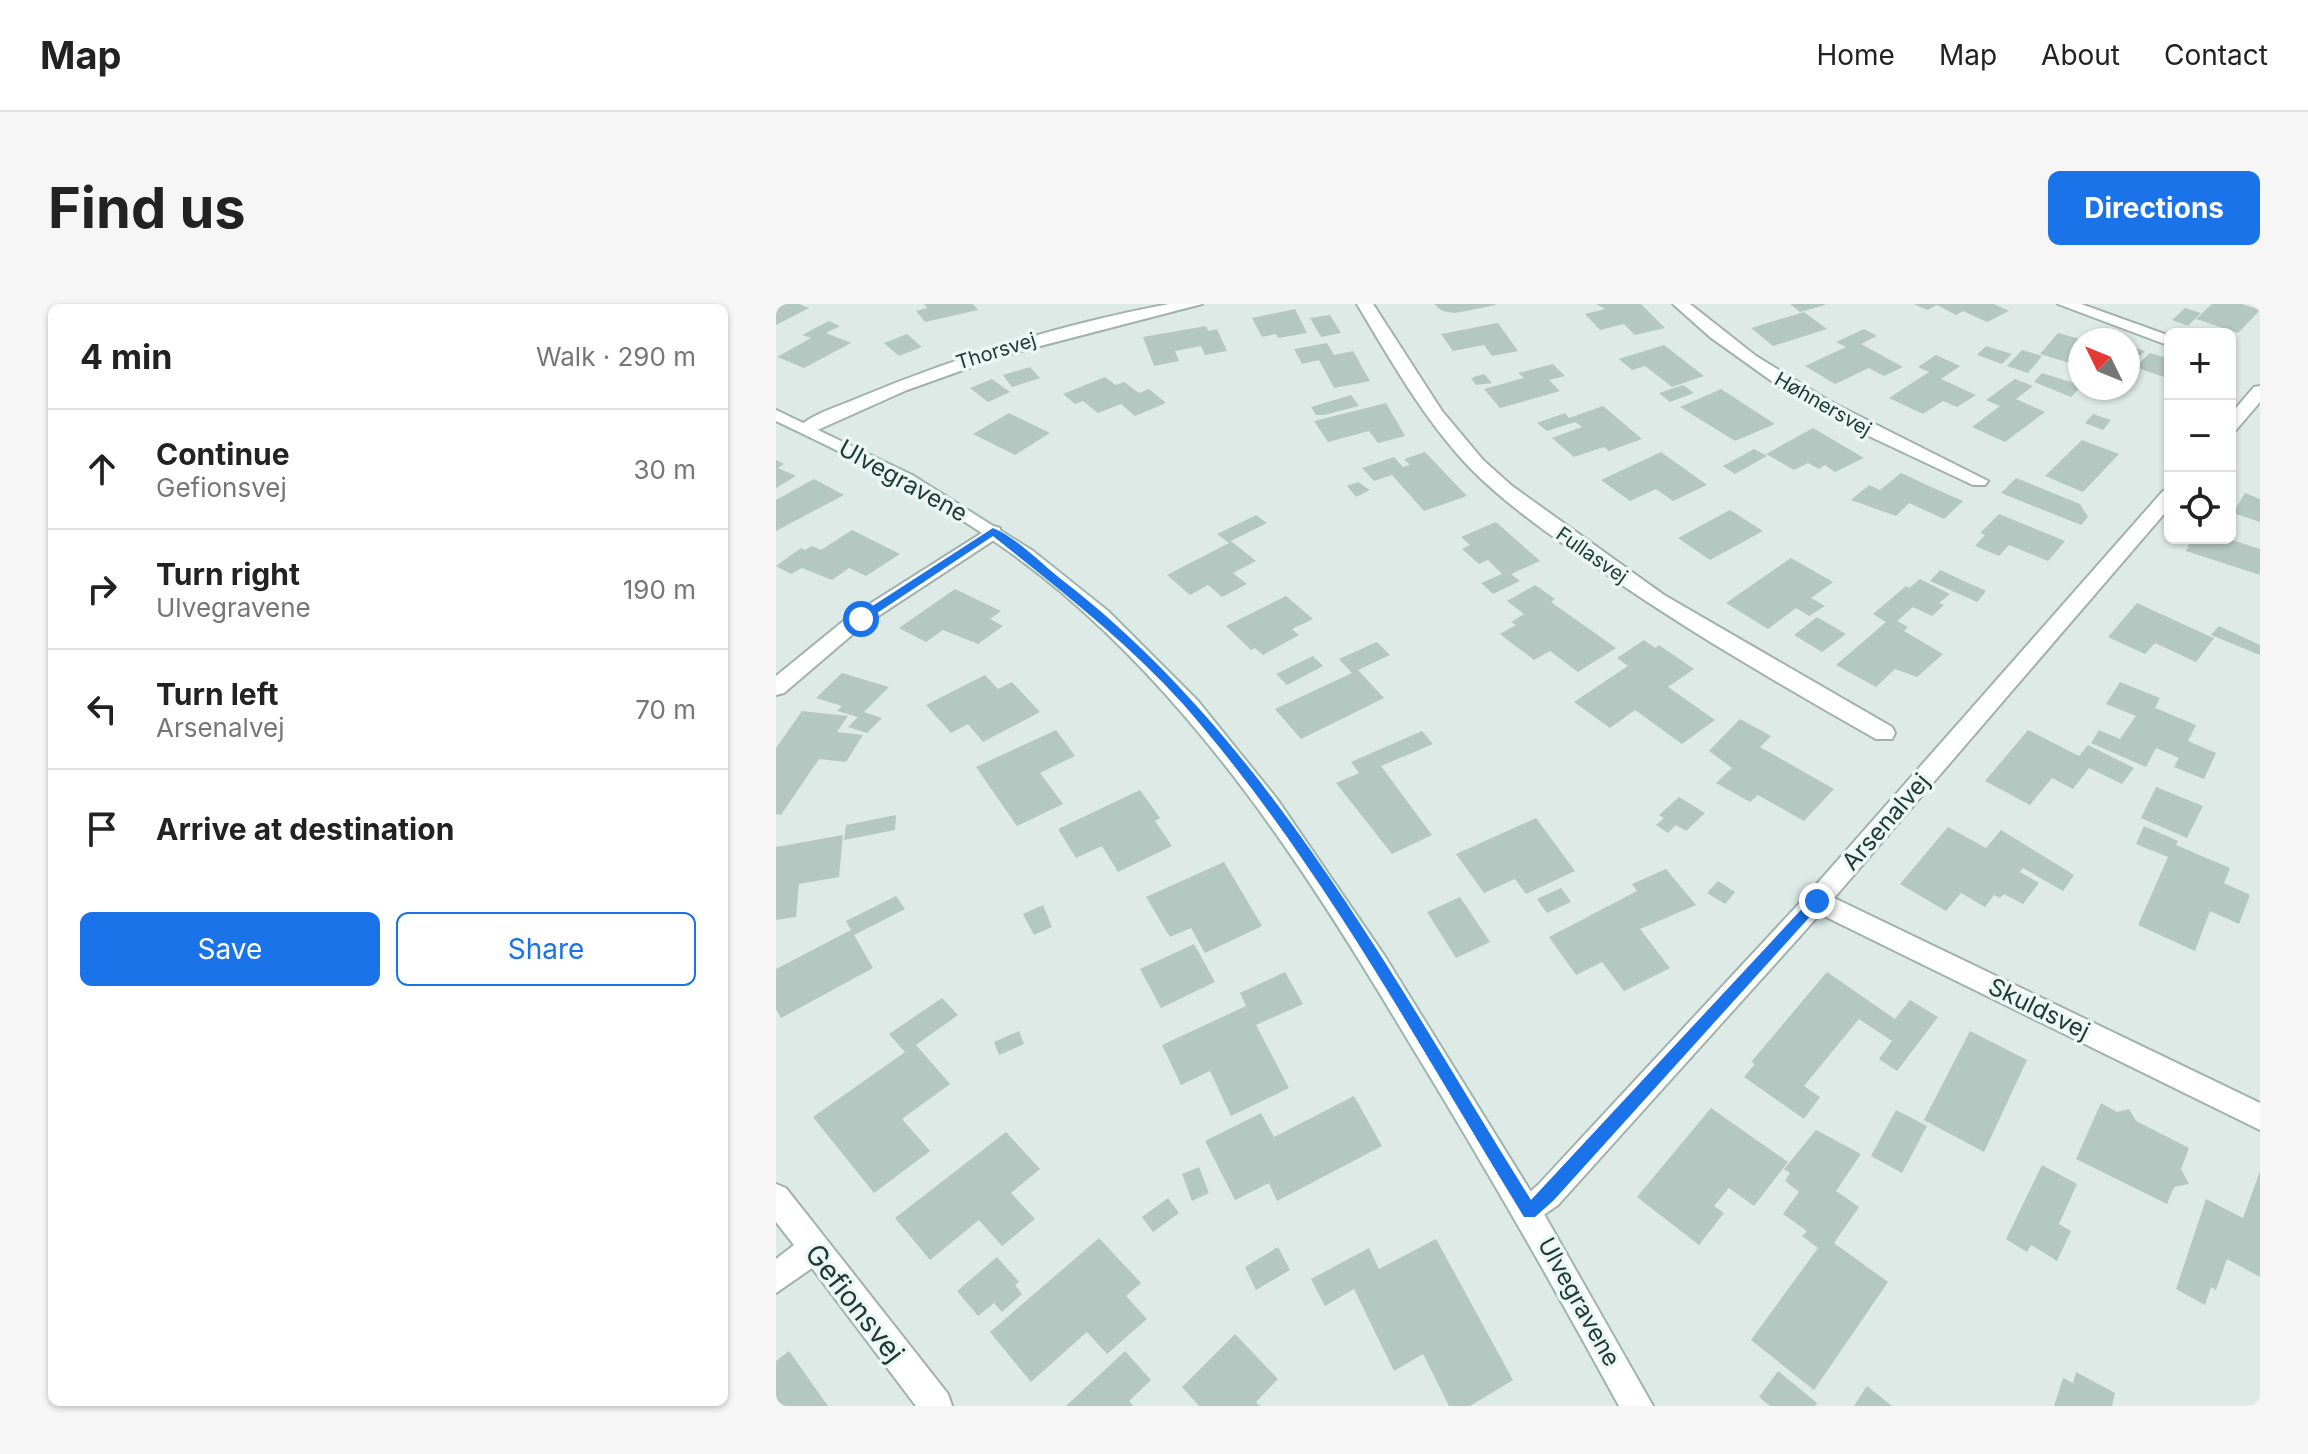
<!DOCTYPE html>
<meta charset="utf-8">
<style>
body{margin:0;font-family:Inter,sans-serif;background:#f6f6f6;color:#222}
.controls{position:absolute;right:24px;top:24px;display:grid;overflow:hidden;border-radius:12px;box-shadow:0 2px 6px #0004}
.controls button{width:72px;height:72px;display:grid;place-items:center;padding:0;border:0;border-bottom:2px solid #e0e0e0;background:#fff;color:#222;font:40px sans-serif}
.compass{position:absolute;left:1292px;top:24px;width:72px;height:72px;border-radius:50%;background:#fff;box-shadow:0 2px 6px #0004;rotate:313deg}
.stop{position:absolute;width:24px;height:24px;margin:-18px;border:6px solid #1a73e8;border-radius:50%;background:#fff}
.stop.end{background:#1a73e8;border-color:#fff;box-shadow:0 2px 8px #0008}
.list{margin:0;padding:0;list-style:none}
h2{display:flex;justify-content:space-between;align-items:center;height:104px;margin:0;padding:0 32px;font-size:34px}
h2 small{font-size:26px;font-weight:400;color:#767676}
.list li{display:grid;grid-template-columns:52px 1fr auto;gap:24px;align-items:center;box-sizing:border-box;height:120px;padding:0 32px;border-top:2px solid #e0e0e0}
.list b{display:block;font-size:30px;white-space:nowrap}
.list p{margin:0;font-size:26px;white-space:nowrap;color:#767676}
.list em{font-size:26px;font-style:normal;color:#767676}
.actions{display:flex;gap:16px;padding:24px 32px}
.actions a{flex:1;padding:18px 0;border:2px solid #1a73e8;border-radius:12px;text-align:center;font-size:28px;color:#1a73e8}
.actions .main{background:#1a73e8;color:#fff}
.icon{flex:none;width:44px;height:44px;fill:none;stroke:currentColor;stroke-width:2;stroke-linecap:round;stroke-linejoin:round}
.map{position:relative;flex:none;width:1484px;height:1102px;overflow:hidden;border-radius:12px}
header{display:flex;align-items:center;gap:48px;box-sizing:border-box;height:112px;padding:0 40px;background:#fff;border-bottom:2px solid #e0e0e0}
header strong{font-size:38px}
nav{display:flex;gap:44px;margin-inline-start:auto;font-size:28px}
.intro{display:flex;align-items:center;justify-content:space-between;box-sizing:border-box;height:192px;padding:0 48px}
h1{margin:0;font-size:56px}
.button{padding:20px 36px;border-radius:12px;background:#1a73e8;color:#fff;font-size:28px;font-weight:700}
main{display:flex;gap:48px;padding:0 48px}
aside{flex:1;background:#fff;border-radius:12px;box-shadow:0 2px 6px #0004}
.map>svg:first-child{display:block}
</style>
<header>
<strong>Map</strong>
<nav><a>Home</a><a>Map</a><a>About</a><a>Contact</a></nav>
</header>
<div class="intro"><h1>Find us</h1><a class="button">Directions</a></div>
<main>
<aside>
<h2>4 min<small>Walk · 290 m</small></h2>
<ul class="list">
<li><svg class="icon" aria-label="ahead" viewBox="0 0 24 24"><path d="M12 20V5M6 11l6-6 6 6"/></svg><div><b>Continue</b><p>Gefionsvej</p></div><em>30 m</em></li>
<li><svg class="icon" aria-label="right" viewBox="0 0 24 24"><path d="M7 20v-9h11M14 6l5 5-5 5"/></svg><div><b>Turn right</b><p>Ulvegravene</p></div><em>190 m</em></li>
<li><svg class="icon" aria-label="left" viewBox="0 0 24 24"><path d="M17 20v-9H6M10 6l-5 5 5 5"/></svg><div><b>Turn left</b><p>Arsenalvej</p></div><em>70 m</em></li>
<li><svg class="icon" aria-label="arrive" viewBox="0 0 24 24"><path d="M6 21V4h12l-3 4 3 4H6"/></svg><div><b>Arrive at destination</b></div></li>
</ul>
<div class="actions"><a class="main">Save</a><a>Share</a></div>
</aside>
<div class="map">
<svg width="1484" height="1102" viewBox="0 0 1484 1102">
<rect width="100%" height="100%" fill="#ddeae5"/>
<!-- building -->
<g fill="#b5c7c1">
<polygon points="0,0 23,0 33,4 0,21"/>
<polygon points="148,0 197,0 202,6 149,18 140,7 151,4"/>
<polygon points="658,0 719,0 720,1 679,9 666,7"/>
<polygon points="820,0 865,0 889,24 859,31 848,20 824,26 809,10 829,5"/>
<polygon points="1014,0 1049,0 1049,1 1024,8"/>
<polygon points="1138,0 1218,0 1233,7 1211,18 1187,7 1180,11 1161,1 1151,6"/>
<polygon points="1436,0 1466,0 1484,6 1462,29 1420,15"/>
<polygon points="1409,4 1425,9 1412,22 1396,16"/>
<polygon points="519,5 531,29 502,34 500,30 486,33 476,14"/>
<polygon points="1028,8 1051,25 997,42 975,24"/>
<polygon points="554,11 565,29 545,33 534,14"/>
<polygon points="53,17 64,22 50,29 75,39 28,64 1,53 35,34 26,31"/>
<polygon points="722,19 742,47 716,52 708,41 677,47 665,30"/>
<polygon points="430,22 432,27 441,25 451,47 429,51 425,42 399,47 403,57 378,62 367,33"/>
<polygon points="1088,25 1101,32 1085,40 1127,63 1108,72 1093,64 1059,80 1029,62 1070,43 1060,38"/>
<polygon points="1282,29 1304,35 1304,55 1297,60 1264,50"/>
<polygon points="131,30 146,43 123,52 108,39"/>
<polygon points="551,39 558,51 577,47 594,77 558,84 543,56 526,60 518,45"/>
<polygon points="888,41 928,72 896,83 869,62 856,66 843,55"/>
<polygon points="1210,42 1236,50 1226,60 1201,51"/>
<polygon points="1353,42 1369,47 1357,59 1352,58"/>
<polygon points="1246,46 1266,52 1252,69 1231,62"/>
<polygon points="1374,49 1394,55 1394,75 1359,63"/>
<polygon points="1160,51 1184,62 1165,75 1200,91 1181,103 1167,97 1147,110 1113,94 1153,68 1142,63"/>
<polygon points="777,60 789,72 773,76 784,87 724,104 708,85 748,74 742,69"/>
<polygon points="254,63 264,74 236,83 227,71"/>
<polygon points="1266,69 1304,81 1304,84 1295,93 1258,78"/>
<polygon points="708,70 716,79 700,81 695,74"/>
<polygon points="329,73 340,81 348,78 363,89 373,85 390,99 359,112 345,100 322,109 307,97 299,100 287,90"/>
<polygon points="216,75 234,88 212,98 194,84"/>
<polygon points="1239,75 1257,82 1240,95 1269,108 1229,138 1196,123 1224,102 1210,96"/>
<polygon points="907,81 918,89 894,98 883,89"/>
<polygon points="945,85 999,120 959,137 904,103"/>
<polygon points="575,91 583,102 548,111 540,111 535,103"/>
<polygon points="610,99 629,132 602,139 593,127 552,138 538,117"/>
<polygon points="827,102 866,135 833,147 828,143 798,153 776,134 806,123 799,118 771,127 761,119 789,109 793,114"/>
<polygon points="233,109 274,129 239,151 197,130"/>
<polygon points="1317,110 1335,116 1327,126 1309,119"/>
<polygon points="1037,124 1088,154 1059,168 1049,161 1043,165 1032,159 1018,166 990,150"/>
<polygon points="1306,136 1343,150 1307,188 1269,172"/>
<polygon points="978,145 991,152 959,170 947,162"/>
<polygon points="649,148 691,192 648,207 616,171 598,177 586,164 618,153 627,163 634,161 628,155"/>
<polygon points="885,148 931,181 897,197 880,185 854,197 825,176"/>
<polygon points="0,156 8,160 2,164 20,172 0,184"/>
<polygon points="1125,169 1153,182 1187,197 1168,215 1133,199 1120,212 1075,196 1093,181 1104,186"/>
<polygon points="1240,174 1304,200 1312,213 1305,221 1225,189"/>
<polygon points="38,175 68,191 0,227 0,196"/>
<polygon points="582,178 594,186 580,193 571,182"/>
<polygon points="1469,189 1484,195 1484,218 1457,209"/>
<polygon points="954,206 987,227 934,256 902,234"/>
<polygon points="1223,210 1289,237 1272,257 1233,241 1223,252 1199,242 1209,231 1204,229"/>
<polygon points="480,211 491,219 455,237 480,257 457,269 471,280 446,293 432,281 414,291 391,271 453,239 441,230"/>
<polygon points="720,218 764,257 735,270 744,277 717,290 705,279 726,270 712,256 703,260 686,245 694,241 685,233"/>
<polygon points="76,226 124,250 90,272 73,264 56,276 26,264 15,270 0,262 25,244 29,246 36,242 45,246"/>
<polygon points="1416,234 1450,234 1484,245 1484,271 1410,247"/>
<polygon points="1015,254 1057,278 1035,294 1049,302 1033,312 1020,304 992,325 950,299"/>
<polygon points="1164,266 1210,287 1201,298 1154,277"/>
<polygon points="1144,275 1174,290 1163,299 1168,301 1156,312 1137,303 1121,317 1132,323 1128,327 1167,350 1141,373 1119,365 1100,383 1060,361 1110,318 1097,310 1130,282 1133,284"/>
<polygon points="759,281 779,295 775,298 840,344 802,368 774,347 758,356 724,330 740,321 735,318 748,310 731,297"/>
<polygon points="179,285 225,307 214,315 227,322 202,340 167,326 150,338 123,324"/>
<polygon points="510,292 537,315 516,325 523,331 487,351 479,344 475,346 450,322"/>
<polygon points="1361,299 1435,333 1438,334 1420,358 1379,339 1369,350 1332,333"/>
<polygon points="1041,313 1070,330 1046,348 1018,331"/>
<polygon points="1443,322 1484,341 1484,351 1435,331"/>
<polygon points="868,336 879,344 883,341 918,365 892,383 939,416 906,440 859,406 834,424 798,398 852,362 841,354"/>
<polygon points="601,338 614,351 582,366 608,394 525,435 499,405 576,369 563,355"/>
<polygon points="537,352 547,362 511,381 500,370"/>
<polygon points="66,369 113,383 88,408 106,414 91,429 72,423 82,413 61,407 66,402 40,394"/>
<polygon points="209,371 222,385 236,378 264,408 207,438 192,420 175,429 150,401"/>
<polygon points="1344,378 1384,394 1379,404 1420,421 1412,437 1440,449 1428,475 1398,463 1403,454 1380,444 1370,463 1315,439 1323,426 1344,435 1360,412 1330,400"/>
<polygon points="26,407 72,412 61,428 87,431 70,458 43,455 5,511 0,510 0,444"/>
<polygon points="964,415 995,432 984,443 1058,485 1028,517 982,491 974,498 940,479 956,464 933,447"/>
<polygon points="280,426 299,452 264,469 287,500 241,522 200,463"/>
<polygon points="1252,426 1303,452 1312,441 1358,464 1346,480 1313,464 1297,485 1276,474 1254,501 1209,477"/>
<polygon points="646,427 657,440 605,462 656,531 616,550 560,479 583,469 575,458"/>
<polygon points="1380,483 1427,502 1411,534 1365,514"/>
<polygon points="364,486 384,514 379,517 396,542 342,568 326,542 300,554 282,525"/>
<polygon points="903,493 929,509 910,527 900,521 892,529 880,521 888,514 883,511"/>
<polygon points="120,511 119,526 68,536 70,521"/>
<polygon points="760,514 799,567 750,590 739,575 708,589 680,550"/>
<polygon points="1368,522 1402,537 1400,541 1454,564 1448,579 1474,591 1463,620 1434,607 1419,647 1362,621 1392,553 1360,540"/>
<polygon points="1172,523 1210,544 1225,526 1298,571 1287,587 1247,564 1244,568 1263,579 1247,600 1228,590 1224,594 1218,591 1209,603 1185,589 1170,607 1124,580"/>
<polygon points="67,531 63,573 23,580 20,613 0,616 0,543"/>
<polygon points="448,558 486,622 429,649 415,624 394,633 370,593"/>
<polygon points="890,565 920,601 864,625 894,664 848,687 826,658 800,671 773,633 861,587 856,580"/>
<polygon points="942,577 959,588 949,600 931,589"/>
<polygon points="785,584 795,598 771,609 761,595"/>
<polygon points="120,592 129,605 78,631 97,664 5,714 0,705 0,665 75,626 70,617"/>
<polygon points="684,593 714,638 680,654 651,608"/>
<polygon points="267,601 276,623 258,631 247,610"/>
<polygon points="418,640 439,678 385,704 364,665"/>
<polygon points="509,668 527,700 480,721 513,784 455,812 434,767 405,781 386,741 470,702 464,689"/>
<polygon points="1051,668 1119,715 1134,696 1162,713 1121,767 1103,755 1116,737 1083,715 1028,782 1044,793 1028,815 968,773 979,760 975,758"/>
<polygon points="166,694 182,711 140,741 174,780 126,815 154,847 98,889 37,813 129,748 113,730"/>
<polygon points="243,727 248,740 223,751 218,738"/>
<polygon points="1194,727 1251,756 1208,848 1148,816"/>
<polygon points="578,792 606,842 501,897 493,879 459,896 429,837 485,809 498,833"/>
<polygon points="1325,799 1341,808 1353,805 1360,817 1413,844 1405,865 1413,880 1398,883 1391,900 1300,855"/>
<polygon points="935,804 1012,858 978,902 953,884 938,902 948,909 923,941 861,893"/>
<polygon points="1120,806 1151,822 1126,869 1095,852"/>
<polygon points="1040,826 1085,850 1060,887 1083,903 1058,939 1112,978 1038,1086 975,1036 1042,944 1026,932 1031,927 1007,910 1023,888 1009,877 1014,869 1008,865"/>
<polygon points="230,828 264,865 235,889 259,915 226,942 203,916 154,956 119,914"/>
<polygon points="1266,861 1301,880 1283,920 1295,927 1281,957 1255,941 1251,948 1230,935"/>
<polygon points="423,863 433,889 416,897 406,870"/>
<polygon points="1484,867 1484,973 1451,955 1440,986 1435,983 1429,1001 1400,985 1430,895 1467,914"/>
<polygon points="392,894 403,909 377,928 366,913"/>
<polygon points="323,934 365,979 350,992 371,1015 331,1050 311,1028 255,1078 214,1028"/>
<polygon points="660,935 737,1076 694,1102 673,1102 647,1050 618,1067 578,985 549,1002 535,975 593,944 603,965"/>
<polygon points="502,943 514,966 480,986 469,963"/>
<polygon points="221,953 243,978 239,981 246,990 226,1008 218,999 202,1012 181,987"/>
<polygon points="459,1030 502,1075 480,1098 484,1102 423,1102 406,1083"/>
<polygon points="13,1047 52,1102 0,1102 0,1057"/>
<polygon points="349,1047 375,1076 353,1097 357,1102 290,1102"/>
<polygon points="1002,1067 1041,1099 1039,1102 994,1102 983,1093"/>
<polygon points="1300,1068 1339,1089 1336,1102 1278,1102 1287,1074 1297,1079"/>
<polygon points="1091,1082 1116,1102 1078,1102"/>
</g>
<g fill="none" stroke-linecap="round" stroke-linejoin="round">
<!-- street casing -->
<g stroke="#a0b2ac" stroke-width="4">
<g id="street">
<path d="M 393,0 L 426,0 L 226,52 L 131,86 L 37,128 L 25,128 L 22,124 C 35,110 64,102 82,94 C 183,52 286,20 393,0 Z"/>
<path d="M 581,0 L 597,0 L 666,107 L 707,156 L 736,182 L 888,291 L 1116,423 L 1119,429 L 1116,435 L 1100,435 C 1005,381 910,326 820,263 C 777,233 732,202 695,165 C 649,117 615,57 581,0 Z"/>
<polygon points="897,0 914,0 980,52 1053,97 1212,177 1209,181 1197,181 1078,125 1004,83 934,33"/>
<polygon points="1282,0 1305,0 1394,32 1394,42"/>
<polygon points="1484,82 1484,98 1460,126 1454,127 1454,111 1478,83"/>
<polygon points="1394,185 1394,203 1058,594 1484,799 1484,826 1044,610 782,901 753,921 743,917 738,907 743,897 762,881 1032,590 1387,187"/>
<polygon points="217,222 224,224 224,232 84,324 8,389 0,391 0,372 70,315"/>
<polygon points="0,880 10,884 172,1090 176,1102 140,1102 36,964 0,989 0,955 18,941 0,918"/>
</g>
</g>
<!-- secondary casing -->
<g stroke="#9cb6ae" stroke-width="4">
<path id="secondary" d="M 0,106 L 136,171 L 257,247 L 332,307 L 422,397 L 501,495 L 608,651 L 760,896 L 877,1102 L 843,1102 C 775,977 704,854 630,733 C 533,571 430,411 285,288 C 200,216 100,164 0,117 Z"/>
</g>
<!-- street -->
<use href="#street" fill="#fff" fill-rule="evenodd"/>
<!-- secondary -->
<use href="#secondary" fill="#fff" fill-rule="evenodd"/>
</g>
<!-- route -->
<path fill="#1a73e8" d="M 217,224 C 243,235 267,262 290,279 C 495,439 619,679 755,896 L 1037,593 L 1046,593 L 1048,597 L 778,896 L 759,913 L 748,913 C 641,739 542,554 407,400 C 350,337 283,285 217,232 L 89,317 L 81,317 L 81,312 Z"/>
<g text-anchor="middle" stroke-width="7" stroke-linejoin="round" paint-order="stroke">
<!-- far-street labels -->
<g font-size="20" fill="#1e3a34" stroke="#edf7f3">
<text transform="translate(220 47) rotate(-17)" y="7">Thorsvej</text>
<text transform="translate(1047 100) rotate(30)" y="7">Høhnersvej</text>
<text transform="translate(816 251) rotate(35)" y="7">Fullasvej</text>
</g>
<!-- street labels -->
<g font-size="24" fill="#1e3a34" stroke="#edf7f3">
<text transform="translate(127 177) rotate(29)" y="8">Ulvegravene</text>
<text transform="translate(1110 518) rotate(-49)" y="8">Arsenalvej</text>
<text transform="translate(1263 705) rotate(26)" y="8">Skuldsvej</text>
<text transform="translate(803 998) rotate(61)" y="8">Ulvegravene</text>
</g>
<!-- near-street labels -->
<g font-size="28" fill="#1e3a34" stroke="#edf7f3">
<text transform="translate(79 999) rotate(52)" y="10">Gefionsvej</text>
</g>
</g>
</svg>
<div class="controls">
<button>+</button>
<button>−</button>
<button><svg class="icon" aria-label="locate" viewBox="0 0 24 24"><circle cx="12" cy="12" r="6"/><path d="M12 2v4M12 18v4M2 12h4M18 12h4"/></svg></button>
</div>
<svg class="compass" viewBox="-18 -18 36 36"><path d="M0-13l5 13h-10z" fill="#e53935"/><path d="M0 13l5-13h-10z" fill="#767676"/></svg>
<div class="stop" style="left:85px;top:315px"></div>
<div class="stop end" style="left:1041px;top:597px"></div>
</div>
</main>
